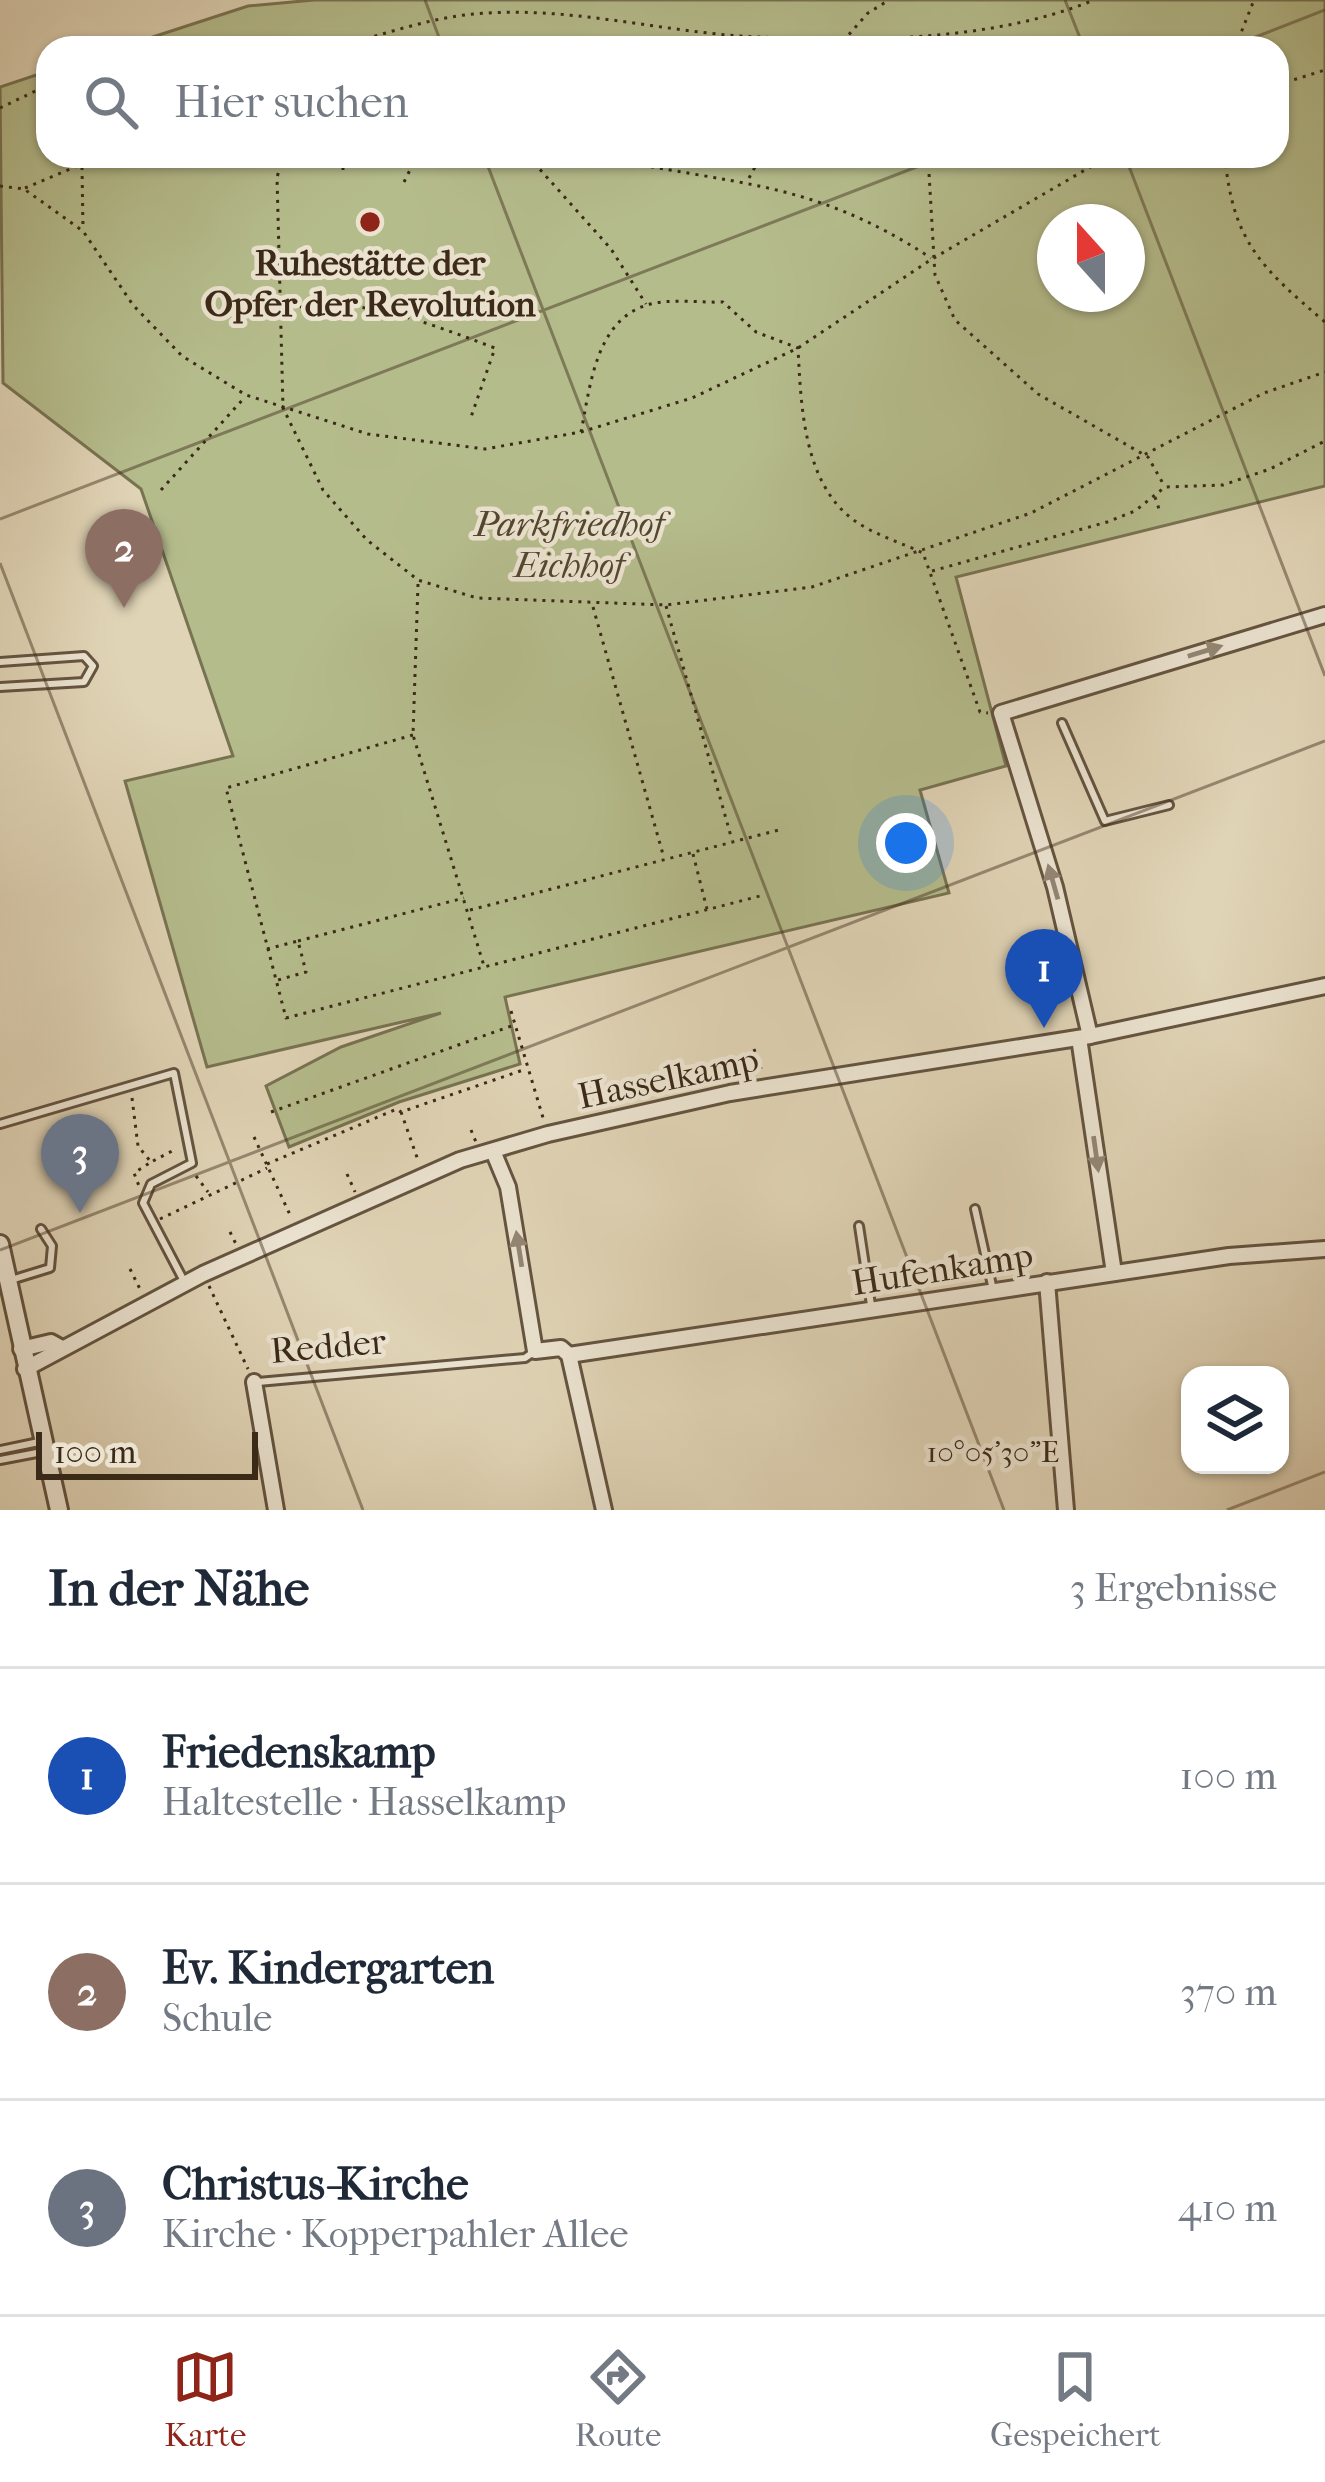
<!DOCTYPE html>
<html lang="de">
<meta charset="utf-8">
<style>
body{margin:0;font-family:"IM FELL French Canon",serif;background:#f2f2f3;color:#1f2937}
.controls{position:absolute;right:36px;bottom:36px;display:grid;overflow:hidden;border-radius:24px;box-shadow:0 3px 9px #0004}
.controls button{width:108px;height:108px;display:grid;place-items:center;padding:0;border:0;border-bottom:3px solid #e0e1e3;background:#fff;color:#1f2937;font:60px sans-serif}
.compass{position:absolute;left:1037px;top:204px;width:108px;height:108px;border-radius:50%;background:#fff;box-shadow:0 3px 9px #0004;rotate:339deg}
.scale{position:absolute;left:36px;bottom:30px;width:222px;box-sizing:border-box;padding-left:12px;border:6px solid #3b2a18;border-top:0;font-size:33px;line-height:42px;white-space:nowrap;color:#3b2a18;-webkit-text-stroke:9px #ebe3d0;paint-order:stroke}
.you{position:absolute;left:906px;top:843px;width:42px;height:42px;margin:-30px;border:9px solid #fff;border-radius:50%;background:#1a73e8;box-shadow:0 0 0 18px #1a73e833}
.badge{display:grid;place-items:center;width:78px;height:78px;border-radius:50%;background:#8f2418;color:#fff;font-size:39px;font-weight:700}
.pin{position:absolute;translate:-50% -99px;filter:drop-shadow(0 3px 6px #0008)}
.pin::after{content:'';position:absolute;top:63px;width:42px;height:36px;background:inherit;clip-path:polygon(0 0,100% 0,50% 100%)}
.list{margin:0;padding:0;list-style:none}
h2{display:flex;justify-content:space-between;align-items:center;height:156px;margin:0;padding:0 48px;font-size:51px}
h2 small{font-size:39px;font-weight:400;color:#747a83}
.list li{display:grid;grid-template-columns:78px 1fr auto;gap:36px;align-items:center;box-sizing:border-box;height:216px;padding:0 48px;border-top:3px solid #e0e1e3}
.list b{display:block;font-size:45px;white-space:nowrap}
.list p{margin:0;font-size:39px;white-space:nowrap;color:#747a83}
.list em{font-size:39px;font-style:normal;color:#747a83}
.icon{flex:none;width:66px;height:66px;fill:none;stroke:currentColor;stroke-width:2;stroke-linecap:round;stroke-linejoin:round}
.map{position:relative;flex:none;width:1325px;height:1510px;overflow:hidden}
.search{position:absolute;background:#fff;box-shadow:0 3px 9px #0004;left:36px;right:36px;top:36px;height:132px;display:flex;align-items:center;gap:30px;box-sizing:border-box;padding:0 42px;border-radius:36px;color:#747a83;font-size:45px}
.sheet{height:804px;background:#fff}
nav{display:flex;justify-content:space-around;align-items:center;box-sizing:border-box;height:168px;border-top:3px solid #e0e1e3;background:#fff;font-size:33px;color:#747a83}
nav a{display:grid;justify-items:center;gap:6px}
nav .on{color:#8f2418}
.map>svg:first-child{display:block}
</style>
<div class="map">
<svg width="1325" height="1510" viewBox="0 0 1325 1510">
<rect width="100%" height="100%" fill="#e0d4b6"/>
<filter id="stains"><feTurbulence type="fractalNoise" baseFrequency=".00167" numOctaves="4"/><feColorMatrix values="0 0 0 0 .2 0 0 0 0 .09 0 0 0 0 .02 0 0 0 .5 -.17"/></filter>
<radialGradient id="worn" r=".72"><stop offset=".6" stop-color="#630" stop-opacity="0"/><stop offset="1" stop-color="#630" stop-opacity=".3"/></radialGradient>
<!-- green -->
<path fill="#b5bc8c" stroke="#787352" stroke-width="3" fill-rule="evenodd" d="M 314,0 L 1325,0 L 1325,486 L 956,577 L 1006,766 L 920,790 L 949,893 L 505,997 L 520,1064 L 399,1102 L 289,1147 L 266,1086 L 341,1047 L 441,1013 L 207,1067 L 125,781 L 233,756 L 141,489 L 3,383 L 0,87 L 48,71 L 48,156 L 1277,156 L 1277,48 L 119,48 L 248,6 ZM 1055,222 L 1127,222 L 1127,294 L 1055,294 Z"/>
<g fill="none" stroke-linecap="round" stroke-linejoin="round">
<!-- service casing -->
<g stroke="#645440" stroke-width="12">
<g id="service">
<polyline points="0,662 84,656 93,666 84,682 0,687"/>
<polyline points="1062,723 1105,821 1169,805"/>
<polyline points="0,1124 174,1073 192,1163 151,1184 143,1203 185,1283"/>
<polyline points="975,1209 993,1290"/>
<polyline points="859,1226 871,1305"/>
<polyline points="11,1280 50,1268 52,1246 41,1229"/>
<polyline points="258,1382 525,1358 535,1351"/>
<polyline points="0,1450 39,1442"/>
<polyline points="0,1460 42,1452"/>
</g>
</g>
<!-- minor casing -->
<g stroke="#645440" stroke-width="20">
<g id="minor">
<polyline points="1090,1036 1055,887 1001,713 1325,615"/>
<polyline points="1079,1038 1114,1273"/>
<polyline points="493,1151 508,1187 535,1351 561,1348 569,1355 604,1510"/>
<polyline points="1047,1282 1066,1510"/>
<polyline points="21,1349 51,1342 60,1347"/>
<polyline points="569,1355 1229,1256 1325,1249"/>
<polyline points="25,1369 203,1274 460,1160 548,1134 730,1093 1090,1036 1325,986"/>
<polyline points="254,1382 276,1510"/>
</g>
</g>
<!-- tertiary casing -->
<g stroke="#645440" stroke-width="22">
<polyline id="tertiary" points="0,1244 59,1510"/>
</g>
<!-- path -->
<g stroke="#3b2a18" stroke-width="3" stroke-dasharray="3 6" stroke-linecap="butt">
<path d="M 331,48 C 377,37 427,18 474,14 C 570,5 663,33 758,37 C 865,42 994,41 1094,0"/>
<polyline points="837,48 868,13 889,0"/>
<polyline points="937,48 939,34"/>
<polyline points="1235,48 1254,0"/>
<polyline points="1277,85 1325,70"/>
<polyline points="0,108 48,85"/>
<polyline points="284,156 277,177 283,408 323,490 367,540 418,580 477,598 666,605 812,587 1031,513 1264,393 1325,372"/>
<polyline points="528,156 611,249 646,304"/>
<path d="M 598,156 C 732,186 809,178 931,258"/>
<polyline points="928,156 935,275 955,320 1038,394 1148,457 1165,487"/>
<path d="M 1225,156 C 1232,242 1263,269 1325,322"/>
<polyline points="82,167 83,229"/>
<polyline points="343,170 343,165"/>
<polyline points="749,178 761,156"/>
<polyline points="404,182 417,156"/>
<polyline points="0,186 24,189 83,231 133,305 182,356 246,395 368,434 485,449 581,432 692,398 798,348 932,259 1109,156"/>
<polyline points="25,188 82,164 85,156"/>
<path d="M 282,310 C 356,293 425,322 495,348 L 471,417"/>
<path d="M 581,432 C 590,388 595,321 647,305 C 669,298 701,303 723,302 L 756,332 L 798,348 C 801,405 803,484 855,521 C 875,535 902,543 923,553 L 980,712 L 988,713"/>
<polyline points="161,490 245,397"/>
<polyline points="1155,497 1159,509"/>
<polyline points="932,571 1107,522 1135,511 1165,487 1223,485 1270,469 1325,441"/>
<polyline points="418,584 413,735 484,966"/>
<polyline points="666,606 732,840"/>
<polyline points="593,607 664,858"/>
<polyline points="413,735 226,788 286,1018 760,896"/>
<polyline points="693,854 707,909"/>
<polyline points="470,910 779,830"/>
<polyline points="298,941 464,898"/>
<polyline points="267,949 298,941 306,972 278,980"/>
<polyline points="511,1011 544,1121"/>
<polyline points="754,1049 763,1074"/>
<polyline points="132,1098 138,1146 151,1162 134,1173 139,1186"/>
<polyline points="271,1112 514,1025"/>
<polyline points="401,1112 419,1163"/>
<polyline points="471,1130 476,1142"/>
<polyline points="254,1137 291,1217"/>
<polyline points="153,1161 176,1149"/>
<polyline points="267,1164 397,1109 401,1112 526,1069"/>
<polyline points="347,1174 355,1192"/>
<polyline points="196,1176 208,1192"/>
<polyline points="160,1219 267,1168"/>
<polyline points="230,1232 236,1244"/>
<polyline points="130,1269 141,1291"/>
<polyline points="209,1286 248,1369"/>
</g>
<!-- service -->
<use href="#service" stroke="#ebe3d0" stroke-width="6"/>
<!-- minor -->
<use href="#minor" stroke="#ebe3d0" stroke-width="14"/>
<!-- tertiary -->
<use href="#tertiary" stroke="#ebe3d0" stroke-width="16"/>
</g>
<!-- one-way arrows -->
<defs><path id="oneway-solid" d="M-6-.8H1V-3.2L6.5 0L1 3.2V.8H-6Z" transform="scale(3)"/></defs>
<g fill="#938674">
<use href="#oneway-solid" transform="translate(1205 651) rotate(-17)"/>
<use href="#oneway-solid" transform="translate(1053 882) rotate(-106)"/>
<use href="#oneway-solid" transform="translate(1096 1154) rotate(82)"/>
<use href="#oneway-solid" transform="translate(519 1249) rotate(-99)"/>
</g>
<!-- ticks -->
<path fill="none" stroke="#3b2a18" stroke-width="3" stroke-opacity="0.45" d="M 425,0 L 443,48M 1065,0 L 1084,48M 1227,48 L 1325,10M 484,156 L 1004,1510M 1125,156 L 1325,676M 0,519 L 945,156M 0,563 L 363,1510M 0,1250 L 1325,741M 1227,1510 L 1325,1472"/>
<!-- markers -->
<circle fill="#8f2418" stroke="#ebe3d0" stroke-width="4.5" cx="370" cy="222" r="12"/>
<g text-anchor="middle" stroke-width="9" stroke-linejoin="round" paint-order="stroke">
<!-- poi labels -->
<g font-size="36" font-weight="bold" fill="#3b2a18" stroke="#ebe3d0">
<text x="370" y="275">Ruhestätte der<tspan x="370" dy="41">Opfer der Revolution</tspan></text>
</g>
<!-- park labels -->
<g font-size="36" font-style="italic" fill="#53472f" stroke="#ebe3d0">
<text x="569" y="536">Parkfriedhof<tspan x="569" dy="41">Eichhof</tspan></text>
</g>
<!-- street labels -->
<g font-size="36" fill="#3b2a18" stroke="#ebe3d0">
<text transform="translate(668 1077) rotate(-12)" y="13">Hasselkamp</text>
<text transform="translate(942 1268) rotate(-9)" y="13">Hufenkamp</text>
<text transform="translate(328 1345) rotate(-5)" y="13">Redder</text>
</g>
</g>
<g font-size="30" text-anchor="middle" fill="#3b2a18" stroke="#ebe3d0" stroke-width="9" stroke-linejoin="round" paint-order="stroke">
<text x="993" y="1462">10°05'30"E</text>
</g>
<rect width="100%" height="100%" filter="url(#stains)"/>
<rect width="100%" height="100%" fill="url(#worn)"/>
</svg>
<div class="controls">
<button><svg class="icon" aria-label="layers" viewBox="0 0 24 24"><path d="M12 4l9 5-9 5-9-5zM3 14l9 5 9-5"/></svg></button>
</div>
<svg class="compass" viewBox="-18 -18 36 36"><path d="M0-13l5 13h-10z" fill="#e53935"/><path d="M0 13l5-13h-10z" fill="#747a83"/></svg>
<div class="scale">100 m</div>
<div class="you"></div>
<div class="pin badge" style="left:1044px;top:1028px;background:#1a4fb4">1</div>
<div class="pin badge" style="left:124px;top:608px;background:#8d6e63">2</div>
<div class="pin badge" style="left:80px;top:1213px;background:#6b7280">3</div>
<div class="search"><svg class="icon" aria-label="search" viewBox="0 0 24 24"><circle cx="10" cy="10" r="6"/><path d="M15 15l6 6"/></svg>Hier suchen</div>
</div>
<section class="sheet">
<h2>In der Nähe<small>3 Ergebnisse</small></h2>
<ul class="list">
<li><span class="badge" style="background:#1a4fb4">1</span><div><b>Friedenskamp</b><p>Haltestelle · Hasselkamp</p></div><em>100 m</em></li>
<li><span class="badge" style="background:#8d6e63">2</span><div><b>Ev. Kindergarten</b><p>Schule</p></div><em>370 m</em></li>
<li><span class="badge" style="background:#6b7280">3</span><div><b>Christus-Kirche</b><p>Kirche · Kopperpahler Allee</p></div><em>410 m</em></li>
</ul>
</section>
<nav>
<a class="on"><svg class="icon" aria-label="map" viewBox="0 0 24 24"><path d="M3 6l6-2 6 2 6-2v14l-6 2-6-2-6 2zM9 4v14M15 6v14"/></svg>Karte</a>
<a><svg class="icon" aria-label="directions" viewBox="0 0 24 24"><path d="M12 3l9 9-9 9-9-9zM9 14v-3h6M13 9l2 2-2 2"/></svg>Route</a>
<a><svg class="icon" aria-label="saved" viewBox="0 0 24 24"><path d="M7 4h10v16l-5-4-5 4z"/></svg>Gespeichert</a>
</nav>
